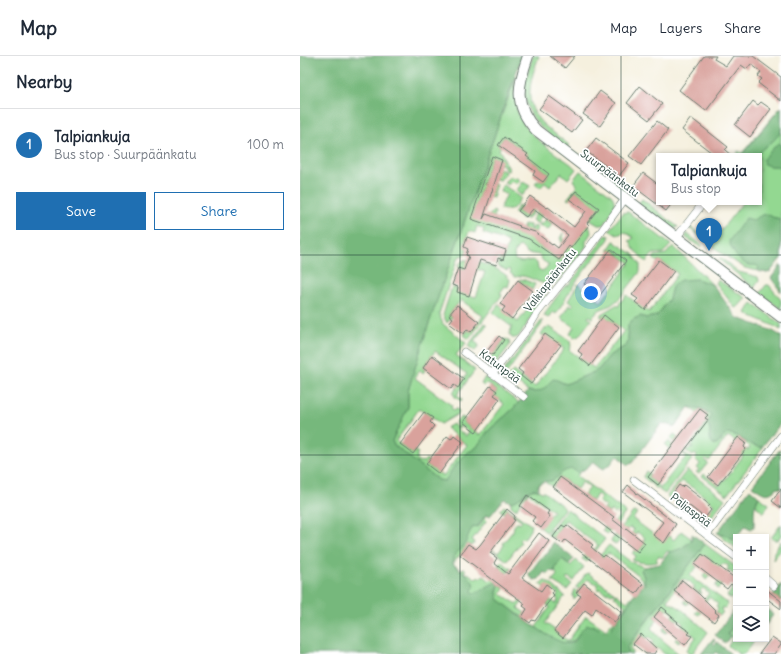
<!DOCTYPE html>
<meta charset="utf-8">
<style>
body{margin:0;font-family:Delius,sans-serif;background:#f2f2f3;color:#1f2937}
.controls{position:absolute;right:12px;bottom:12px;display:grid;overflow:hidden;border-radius:0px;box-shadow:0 2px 6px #0003}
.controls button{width:36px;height:36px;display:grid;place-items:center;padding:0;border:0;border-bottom:1px solid #e0e1e3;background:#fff;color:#1f2937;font:20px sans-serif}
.you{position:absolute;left:291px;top:237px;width:14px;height:14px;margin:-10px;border:3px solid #fff;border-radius:50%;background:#1a73e8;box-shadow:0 0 0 6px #1a73e833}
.badge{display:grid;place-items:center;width:26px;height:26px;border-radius:50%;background:#1f6fb2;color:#fff;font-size:13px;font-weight:700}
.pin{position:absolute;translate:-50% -33px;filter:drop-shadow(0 1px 2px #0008)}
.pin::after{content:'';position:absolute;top:21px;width:14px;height:12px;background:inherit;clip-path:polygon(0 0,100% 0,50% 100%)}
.popup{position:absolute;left:356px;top:97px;width:106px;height:52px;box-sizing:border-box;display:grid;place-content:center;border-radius:0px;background:#fff;filter:drop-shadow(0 1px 3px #0005);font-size:13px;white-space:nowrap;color:#747a83}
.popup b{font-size:15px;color:#1f2937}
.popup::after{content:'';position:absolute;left:50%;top:100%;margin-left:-8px;border:8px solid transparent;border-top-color:#fff}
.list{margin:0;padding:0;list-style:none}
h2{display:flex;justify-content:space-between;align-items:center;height:52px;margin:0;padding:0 16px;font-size:17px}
h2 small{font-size:13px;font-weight:400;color:#747a83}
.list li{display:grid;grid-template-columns:26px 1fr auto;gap:12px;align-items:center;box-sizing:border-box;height:72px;padding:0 16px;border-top:1px solid #e0e1e3}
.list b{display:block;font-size:15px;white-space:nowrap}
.list p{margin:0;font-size:13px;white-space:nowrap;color:#747a83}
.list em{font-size:13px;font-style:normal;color:#747a83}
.actions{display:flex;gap:8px;padding:12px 16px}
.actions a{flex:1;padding:9px 0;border:1px solid #1f6fb2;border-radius:0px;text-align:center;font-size:14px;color:#1f6fb2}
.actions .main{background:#1f6fb2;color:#fff}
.icon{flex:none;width:22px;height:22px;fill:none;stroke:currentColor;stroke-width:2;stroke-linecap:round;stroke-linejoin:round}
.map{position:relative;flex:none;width:481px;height:598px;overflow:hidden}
header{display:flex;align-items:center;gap:24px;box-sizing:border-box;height:56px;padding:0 20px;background:#fff;border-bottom:1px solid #e0e1e3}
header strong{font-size:19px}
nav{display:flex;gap:22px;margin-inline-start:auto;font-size:14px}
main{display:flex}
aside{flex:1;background:#fff}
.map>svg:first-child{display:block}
</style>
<header>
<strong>Map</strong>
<nav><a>Map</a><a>Layers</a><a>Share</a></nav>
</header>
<main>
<aside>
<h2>Nearby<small></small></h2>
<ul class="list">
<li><span class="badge">1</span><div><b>Talpiankuja</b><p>Bus stop · Suurpäänkatu</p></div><em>100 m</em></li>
</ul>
<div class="actions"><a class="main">Save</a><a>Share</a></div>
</aside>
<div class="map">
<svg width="481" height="598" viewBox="0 0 481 598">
<rect width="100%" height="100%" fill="#fff"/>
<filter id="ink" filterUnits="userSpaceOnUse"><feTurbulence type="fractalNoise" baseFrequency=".025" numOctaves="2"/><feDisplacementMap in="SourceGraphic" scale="8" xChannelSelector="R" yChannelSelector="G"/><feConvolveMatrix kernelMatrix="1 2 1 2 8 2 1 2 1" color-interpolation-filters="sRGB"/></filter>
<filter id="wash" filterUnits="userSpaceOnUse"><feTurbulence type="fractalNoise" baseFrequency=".012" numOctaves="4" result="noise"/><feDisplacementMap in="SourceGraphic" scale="16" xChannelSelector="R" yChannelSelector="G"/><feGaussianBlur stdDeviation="0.9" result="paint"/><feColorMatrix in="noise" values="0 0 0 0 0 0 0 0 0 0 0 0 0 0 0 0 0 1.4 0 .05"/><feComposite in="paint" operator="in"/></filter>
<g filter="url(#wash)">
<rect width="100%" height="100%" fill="#f5f0de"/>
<!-- green -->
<g fill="#93d891" stroke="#598a62" fill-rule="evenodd">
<path d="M 233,0 L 239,0 C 230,25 222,48 244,69 C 252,76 261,82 269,89 L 266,92 C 245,76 222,60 225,30 C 226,20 230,10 233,0 Z"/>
<path d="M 216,21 C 209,61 228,76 256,98 C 263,103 271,107 276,113 L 268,123 L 261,117 L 250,131 L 245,127 L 240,132 L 235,127 L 237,125 L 239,126 L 240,124 L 243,126 L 249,118 L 226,100 L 228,98 L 204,81 L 198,89 L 201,91 L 199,93 L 209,113 L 208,115 L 204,113 L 204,109 L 200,108 L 201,103 L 192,101 L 182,129 L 194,128 L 197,129 L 193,136 L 194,139 L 193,142 L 189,141 L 191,136 L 181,133 L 172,163 L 183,161 L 188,163 L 191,157 L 194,155 L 195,157 L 194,161 L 224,181 L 226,173 L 223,172 L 224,168 L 230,169 L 230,173 L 232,174 L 234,170 L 238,172 L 230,183 L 259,204 L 264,197 L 260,194 L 262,187 L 260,182 L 263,177 L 263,185 L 271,191 L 288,169 L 290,172 L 291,177 L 286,185 L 286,191 L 257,226 C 245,233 233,221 222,220 C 219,220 217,221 215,221 L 210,217 L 211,215 L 209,213 L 207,215 L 198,210 L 200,203 L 203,204 L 209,186 L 183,177 L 184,173 L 177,170 L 175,177 L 169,175 L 164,191 L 167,192 L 165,199 L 160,200 L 157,204 L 139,258 L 143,268 L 166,287 L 156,299 L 175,314 L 157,339 L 162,343 L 161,345 L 155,341 L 153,337 L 167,318 L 135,295 L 123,312 L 125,314 L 123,317 L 120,314 L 115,322 L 150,348 L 152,349 L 151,352 L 154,354 L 157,353 L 159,355 L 158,358 L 141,368 L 119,353 L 96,385 L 113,398 L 115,395 L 118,397 L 116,400 L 118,401 L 116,403 L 120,406 L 121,405 L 123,406 L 126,403 L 128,404 L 126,408 L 143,420 L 167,389 L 146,372 L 153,368 L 160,376 L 166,380 L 169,376 L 161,370 L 158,372 L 155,366 L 162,361 L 165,363 L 163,366 L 180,379 L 204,348 L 194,339 L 197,335 L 190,330 L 191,329 L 187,327 L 184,330 L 181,328 L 185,321 L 219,347 L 213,353 L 188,375 L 176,392 L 167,397 L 155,409 L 146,425 L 138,424 L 94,389 L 92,385 L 108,351 L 108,335 L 126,276 L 199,67 ZM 220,190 L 227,197 L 239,199 L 243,205 L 248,208 L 248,211 L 242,215 L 238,213 L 237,207 L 233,204 L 222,206 L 215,204 C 213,199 215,192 220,190 Z"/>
<polygon points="481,51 481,202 471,215 467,217 445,212 421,197 408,185 405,184 389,172 390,171 411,187 443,146 459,146 459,100 437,100 438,95 442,97"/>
<polygon points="283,99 332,136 330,140 281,103"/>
<polygon points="198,113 205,115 206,117 200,124 195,123"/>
<path d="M 280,115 L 312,140 C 319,151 309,160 303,169 L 298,169 L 288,163 L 298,152 L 276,135 L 269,144 L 267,143 L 277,130 L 273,124 Z"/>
<polygon points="209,121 218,122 220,125 217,128 212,125 208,129 204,126"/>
<polygon points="223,126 230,130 222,140 216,135"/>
<path d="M 204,129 L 221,142 C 214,152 213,156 200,153 L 207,138 L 200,136 L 202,130 Z"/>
<polygon points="342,143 378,171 373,173 338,148"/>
<polygon points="219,149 221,150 218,155 226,161 232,154 234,155 228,163 221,162 214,157"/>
<polygon points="237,156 242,160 238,164 240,166 238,168 232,164"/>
<polygon points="327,156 328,156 371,189 363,197 353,198 346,206 331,190 332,187 329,185 334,182 325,176 317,179 309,174 323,157"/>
<polygon points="246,163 252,168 248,174 239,169 241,167 243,167"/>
<polygon points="386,177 402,189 401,191 386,182"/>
<polygon points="306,179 309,180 309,183 275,227 256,258 253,256 249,262 244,260 247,254 265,230 269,229"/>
<polygon points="314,185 315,185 316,187 333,198 340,208 340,216 319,243 311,249 299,254 292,262 289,260 288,262 291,264 279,280 274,282 270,278 274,271 261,262 269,249 272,251 274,249 268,245 278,228 301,246 330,207 311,193 309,195 308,194"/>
<path d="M 373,190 L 413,229 L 397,223 L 372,231 L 369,243 L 357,260 L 346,262 L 341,260 C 321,267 331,273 327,289 L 310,299 L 299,313 L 294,316 L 266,328 L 259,325 L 244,332 L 242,335 L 234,336 L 228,335 L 208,320 L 213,315 L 235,331 L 264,293 L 245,278 L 243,280 L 241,278 C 243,274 246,271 250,271 L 270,285 L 271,290 L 269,294 L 294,312 L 324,275 L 309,263 L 301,261 L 301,258 L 316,249 L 318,250 L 320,249 L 319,248 L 326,239 L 349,256 L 378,218 L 359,204 L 357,206 L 353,202 L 355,200 L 366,198 Z"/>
<polygon points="421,202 439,216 458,221 459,225 454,232 419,203"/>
<path d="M 164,204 C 175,203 205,214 210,224 L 208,231 L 205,230 L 200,237 L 202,239 L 169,283 L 164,279 L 168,274 L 171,276 L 183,260 L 161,244 L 149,259 L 152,261 L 147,267 L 143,259 L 152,231 L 158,233 L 157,236 L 176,241 L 185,216 L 166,210 L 165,213 L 158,211 L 160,207 Z"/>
<polygon points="222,223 235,228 232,234 218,224"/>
<polygon points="418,224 446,242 438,251 435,252 416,227"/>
<polygon points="466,229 469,229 481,244 481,253 460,237"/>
<path d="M 246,230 L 251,231 L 252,232 C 248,236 244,235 245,242 L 228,265 L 226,270 L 218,281 L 215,282 L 212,282 L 209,278 L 212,271 L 193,257 L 193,256 L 199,248 L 204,253 L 203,255 L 218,266 L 241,235 Z"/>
<polygon points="452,247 481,268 481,274 472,269 447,258 446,257"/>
<polygon points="242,264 242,268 206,318 203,316"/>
<polygon points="185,267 187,269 174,285 179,289 175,295 168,290"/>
<polygon points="205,283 209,284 210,289 194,310 191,311 188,308 191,303 190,302"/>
<path d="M 389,351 C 398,352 404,352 411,359 L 408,368 L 410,374 L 409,382 L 421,386 L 423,381 L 428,377 C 440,380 450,391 462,391 L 462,393 L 427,439 L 402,420 L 404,418 L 419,430 L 433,414 L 433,413 L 443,400 L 441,398 L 446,393 L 448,394 L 450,391 L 438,382 L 435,385 L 428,380 L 409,405 L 406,402 L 404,404 L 408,407 L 399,418 L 396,416 L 399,414 L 397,412 L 400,408 L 395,403 L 397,400 L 395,398 L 393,400 L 370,383 L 374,378 L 378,381 L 376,385 L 388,394 L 390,391 L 393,392 L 393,391 L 391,390 L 408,364 L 405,362 L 408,359 L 400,353 L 397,357 Z"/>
<polygon points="368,385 392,403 365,438 359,434 379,408 387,401 372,389 369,393 365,389"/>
<polygon points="272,412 279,417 277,420 326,456 311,476 307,478 302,475 305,471 309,474 320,459 316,456 314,458 311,454 309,457 304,453 306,450 299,446 301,441 297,438 293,445 284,439 290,432 282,426 277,433 260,421 253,431 246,427 245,425 252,425 264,414"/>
<polygon points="387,414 425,443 406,468 398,463 401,458 405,461 414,449 399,436 382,425 373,437 377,440 373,445 367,440"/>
<polygon points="346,415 350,418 348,421 360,431 359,432 356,432 343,421"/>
<path d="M 235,433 L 242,436 L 244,436 L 265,452 L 246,476 L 237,469 C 242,463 249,461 253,455 L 229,437 L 222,443 L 216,454 L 211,450 L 211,446 C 220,442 225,436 235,433 Z"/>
<polygon points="459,441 469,448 464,457 457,451 456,448"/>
<polygon points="204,450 231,469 230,474 224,483 221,482 219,484 221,486 207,505 190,492 198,497 204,489 203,487 213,475 214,470 217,466 220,468 222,465 208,454 204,457 200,454"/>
<polygon points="267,453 305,483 287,506 282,503 285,499 288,501 298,489 281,477 266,464 256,477 260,480 256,484 247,478 251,473 253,475 255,473 253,471"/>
<path d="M 333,456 L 337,457 L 333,463 L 364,486 L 369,480 L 374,484 L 381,475 L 392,483 C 385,490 377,498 367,495 L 362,502 L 359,500 L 356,503 L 358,505 L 357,506 C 349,508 340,507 332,504 L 336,500 L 332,497 L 335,494 L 338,496 L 345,487 L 343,485 L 345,482 L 337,476 L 335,479 L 332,477 L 334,474 L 330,471 L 328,474 L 326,472 L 319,481 L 321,483 L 316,489 L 311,485 L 315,479 L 318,481 L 318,476 Z"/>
<path d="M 188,459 L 185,462 L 187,464 L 172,484 L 175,486 L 172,490 L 168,488 L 153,508 L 161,514 L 163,512 L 166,514 L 164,516 L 167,518 L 168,517 L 176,523 L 178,521 L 180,522 L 183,519 L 190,525 L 201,512 L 198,509 L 201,505 L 211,513 L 207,517 L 204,515 L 196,526 L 175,537 L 173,537 L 164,517 L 155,512 L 152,507 C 154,499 157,497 162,491 C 169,482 165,472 180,469 L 185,460 Z"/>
<polygon points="481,468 481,479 478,484 474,484 471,482"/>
<polygon points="417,477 429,481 436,486 436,492"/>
<polygon points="481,485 481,494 473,504 474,496"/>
<polygon points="405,488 436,511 436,520 429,514 419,527 422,529 418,533 416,531 416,529 428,514 428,509 423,508 406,517 410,520 406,524 403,520 413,507 411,505 412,504 402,498 394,508 397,511 390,519 397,526 401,527 427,547 428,548 425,553 423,551 421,554 423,556 420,560 416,557 418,552 416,551 418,548 409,541 398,555 401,557 399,559 395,557 409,537 403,532 400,535 402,538 394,534 389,547 386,549 384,545 395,531 389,525 388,526 384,523 381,524 367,545 380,552 408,576 392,598 389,598 386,595 396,581 384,572 377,583 380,585 378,587 375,584 383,572 382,571 383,568 379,564 378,565 373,562 365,572 368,575 366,577 364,576 363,573 372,561 373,557 368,553 367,555 362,551 354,561 357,564 351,572 359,581 379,598 364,598 359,592 357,593 352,590 346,598 344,598 354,585 349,581 346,582 341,578 330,593 333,596 332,598 329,598 327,592"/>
<path d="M 309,489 L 331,506 L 344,511 L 341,514 L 344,521 L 345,528 L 334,540 L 312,571 L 307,576 L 301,575 L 293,569 L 281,575 C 270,598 250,582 236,571 L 250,551 L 247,549 L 251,544 L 256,548 L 258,544 L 256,541 L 258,538 L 246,529 L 244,532 L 240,528 L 244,524 L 252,529 L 265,540 L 245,567 L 255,574 L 254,575 L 268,585 L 286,560 L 306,574 L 322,556 L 325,550 L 314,540 L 315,538 L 313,537 L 311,538 L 308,536 L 306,537 L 300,533 L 299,534 L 296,531 L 298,529 L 287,523 L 277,537 L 279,539 L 274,544 L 273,539 L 275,533 L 277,535 L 279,533 L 276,531 L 286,518 L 288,517 L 327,546 L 343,528 L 343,525 L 339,520 L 308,497 L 301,505 L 298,502 Z"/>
<path d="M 262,503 L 270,510 L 276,504 L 284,511 L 274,525 L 268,521 L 266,523 L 272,528 L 267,534 L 252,525 L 257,519 C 253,512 258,509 262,503 Z"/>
<polygon points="232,528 233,531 218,552 225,557 222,561 198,543 197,536 199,529 204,532 201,538 217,548"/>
<polygon points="434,531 436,532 436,538 432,543 427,540"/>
<polygon points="436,567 436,583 455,584 444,598 439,598 428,590 433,582 427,578"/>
</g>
<!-- forest -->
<g fill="#76b87b" stroke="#4a7a58">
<path d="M 0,0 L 222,0 L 126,276 L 108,335 L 108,351 L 92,385 L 94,389 L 138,424 L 145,425 L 155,409 L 167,397 L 176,392 L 188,375 L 213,353 L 228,335 C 242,338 244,332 253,323 C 258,323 261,327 266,328 L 294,316 L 299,313 L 310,299 L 327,289 C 331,273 321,267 341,260 L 346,262 L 357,260 L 369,243 L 372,231 L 377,226 L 381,224 L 397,223 L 413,229 L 435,259 L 438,262 L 473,275 L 481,280 L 481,367 L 462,391 C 450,391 440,380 428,377 L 423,381 L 417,389 L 413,388 L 409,382 L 410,374 L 408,368 L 411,359 C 404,351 398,353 389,351 L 375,371 L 362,367 L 332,407 L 328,409 L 317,400 L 310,409 L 303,413 L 293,405 L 289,410 L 279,417 L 272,413 C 260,415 262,419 253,424 C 248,426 244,424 238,429 L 238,434 C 230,432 226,437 220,442 C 218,444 214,445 211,446 L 204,443 L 190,460 L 188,459 L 185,460 L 177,471 L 174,470 C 167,478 168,484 163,491 C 157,498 154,497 152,507 C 156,512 160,513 165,517 C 169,520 172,525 175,530 L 172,534 L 173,537 L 175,537 L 196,526 L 199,529 L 197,536 L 198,543 C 210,552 258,592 271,587 C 277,585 277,580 280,576 C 282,573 285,571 287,569 C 296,569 299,574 307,576 L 312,571 L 334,540 L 345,528 L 344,521 L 341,514 L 344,511 L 360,508 L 369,496 C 379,494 385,491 392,484 L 392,478 L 405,488 L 327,591 L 329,598 L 0,598 Z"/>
<polygon points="481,51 481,76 473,85 461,94 459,98 456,100 445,100 442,99"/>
<path d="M 478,87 L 481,89 L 481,111 C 474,109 472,112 464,108 L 463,103 Z"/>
<path d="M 469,158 L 472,161 L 481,163 L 481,202 L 471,215 L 467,217 L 457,215 L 459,212 L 456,209 C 443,212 432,197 429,185 L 446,162 L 453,164 L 462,159 Z"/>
<polygon points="481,209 481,236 471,222"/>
<path d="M 480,393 L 481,433 L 477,432 C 467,442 463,437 452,430 Z"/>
<path d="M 450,433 L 459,441 C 452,451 455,460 454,471 L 451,473 L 445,470 L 434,484 L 429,481 L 417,477 Z"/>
<polygon points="253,486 274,503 269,508 262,503 255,512 255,516 250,515 247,518 244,516 239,523 234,524 228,519 240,503 248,497"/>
<polygon points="481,528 481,545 473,539"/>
<polygon points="466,551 473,559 466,569"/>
<polygon points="436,552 436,567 427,578 431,580 425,587 415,579"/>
<polygon points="413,583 415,584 413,587 415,589 417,586 431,598 418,598 416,596 414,598 401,598 411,585"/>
</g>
<g id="blocks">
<!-- building -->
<g fill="#d9a29c">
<polygon points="250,0 275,0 265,12"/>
<polygon points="404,0 416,0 414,3 426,10 433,0 453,0 481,21 481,45 458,27 462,23 458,20 461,16 451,8 447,13 441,9 406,55 379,34"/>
<polygon points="340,30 362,48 349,64 327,47"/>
<polygon points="300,35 316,47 300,70 283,58"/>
<polygon points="249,40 282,64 272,77 239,53"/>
<polygon points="453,45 458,49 461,46 471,53 450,81 435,69"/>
<polygon points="391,62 428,91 425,94 432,100 416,100 382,74"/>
<polygon points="357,65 368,74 341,109 329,100"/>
<polygon points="204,81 228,98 226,100 249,118 243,126 233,119 235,115 198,89"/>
<polygon points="296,82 329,107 319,120 286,95"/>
<polygon points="192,100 202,104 183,163 186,158 220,170 219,171 235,176 252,189 253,188 258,192 268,179 233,153 226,161 218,155 230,140 247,152 248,151 274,171 286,155 269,143 276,135 299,152 287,167 289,169 271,192 269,190 259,204 229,183 171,163"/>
<polygon points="343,117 359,129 359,146 373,146 366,155 333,130"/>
<polygon points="167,181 206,194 203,204 198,202 196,209 180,204 169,240 157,236 158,231 152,229 158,212 164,214 169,200 166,199 168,193 164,191"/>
<polygon points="311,193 326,205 297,243 287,235 289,232 284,228"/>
<polygon points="359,204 374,215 345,254 335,246 338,243 332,239"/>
<polygon points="218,224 233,235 212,263 202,255 205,251 200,248"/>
<polygon points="157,249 179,266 171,276 167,273 164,278 149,267 153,262 149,259"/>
<polygon points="304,259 319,271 290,310 280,302 282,298 278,295"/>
<polygon points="245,278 261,289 231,328 221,320 223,317 218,313"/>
<polygon points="199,280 204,284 193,299 187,295"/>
<polygon points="132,299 164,323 158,332 154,329 151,333 123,312"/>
<polygon points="190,330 197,335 194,339 200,343 176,376 163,366"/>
<polygon points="400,353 408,359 405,362 408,364 358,429 348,421"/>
<polygon points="124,356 133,362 130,366 134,370 113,398 100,388"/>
<polygon points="154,379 163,386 139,418 126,408 147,380 151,383"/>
<polygon points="438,381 446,387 444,391 446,393 418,429 408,421"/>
<polygon points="260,421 314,461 312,463 325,473 326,472 345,487 338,496 253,431"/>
<polygon points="328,429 336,436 336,437 376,468 364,487 353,479 363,466 323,436"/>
<polygon points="379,429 382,431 384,429 410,449 408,451 411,454 405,462 373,437"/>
<polygon points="481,433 481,452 472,445"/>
<polygon points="227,439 249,455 247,458 250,460 241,472 232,465 235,461 220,450"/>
<polygon points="207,453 215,460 213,463 215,464 190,497 197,502 194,507 208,518 239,477 249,485 222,522 241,535 246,528 254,534 252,537 254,539 244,552 235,565 232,564 230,567 222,561 227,553 223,550 225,548 160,499 168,488 176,493 180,489"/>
<polygon points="262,469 265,471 267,469 293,489 291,491 303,501 305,499 343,528 336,538 265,484 262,488 253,481"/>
<polygon points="402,498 436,523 436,532 431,528 427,533 394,508"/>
<polygon points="382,524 399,538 416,555 415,556 419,559 414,566 374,535"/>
<polygon points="284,527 322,556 315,566 296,552 292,559 285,554 263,582 254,575 281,540 276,537"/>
<polygon points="466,533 481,545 481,553 466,542"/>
<polygon points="362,551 367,555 366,556 378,566 377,567 390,576 388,578 392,580 385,589 365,572 366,571 354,561"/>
<polygon points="341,578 357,593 354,598 346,598 333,588"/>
<polygon points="472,581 481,587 481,589 474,598 459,598"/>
</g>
</g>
</g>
<g filter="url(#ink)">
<use href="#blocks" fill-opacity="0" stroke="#6a7c70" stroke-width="1"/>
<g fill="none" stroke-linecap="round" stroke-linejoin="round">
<!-- street casing -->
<g stroke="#6a7c70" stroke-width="8">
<g id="street">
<polyline points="376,182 404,146"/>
<polyline points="164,296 224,341"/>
<polyline points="192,318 229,271 238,256 277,208 325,143"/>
<polyline points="334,424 436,501"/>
<polyline points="407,479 481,380"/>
<polyline points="466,523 474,530"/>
</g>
</g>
<!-- secondary casing -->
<g stroke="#6a7c70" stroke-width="12">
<path id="secondary" d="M 228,0 C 218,29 213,49 236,74 L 481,261"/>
</g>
<!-- street -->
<use href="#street" stroke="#fff" stroke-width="7"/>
<!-- secondary -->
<use href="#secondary" stroke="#fff" stroke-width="10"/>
</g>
</g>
<!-- grid -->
<path fill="none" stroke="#1f3d34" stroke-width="1" stroke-opacity="0.55" d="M 160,0 L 160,598M 321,0 L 321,598M 0,199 L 481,199M 0,399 L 481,399"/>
<g text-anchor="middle" stroke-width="3.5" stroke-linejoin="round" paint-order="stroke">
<!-- street labels -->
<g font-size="11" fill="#1f3d34" stroke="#fff">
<text transform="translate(310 117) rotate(37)" y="4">Suurpäänkatu</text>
<text transform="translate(250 224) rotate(-52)" y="4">Valkiapäänkatu</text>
<text transform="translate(200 310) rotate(37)" y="4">Katunpää</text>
<text transform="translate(391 454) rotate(37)" y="4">Paljaspää</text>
</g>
</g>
</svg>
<div class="controls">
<button>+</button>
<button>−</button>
<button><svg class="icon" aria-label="layers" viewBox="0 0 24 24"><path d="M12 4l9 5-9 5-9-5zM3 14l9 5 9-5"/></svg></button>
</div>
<div class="you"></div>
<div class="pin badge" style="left:409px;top:195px">1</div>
<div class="popup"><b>Talpiankuja</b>Bus stop</div>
</div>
</main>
